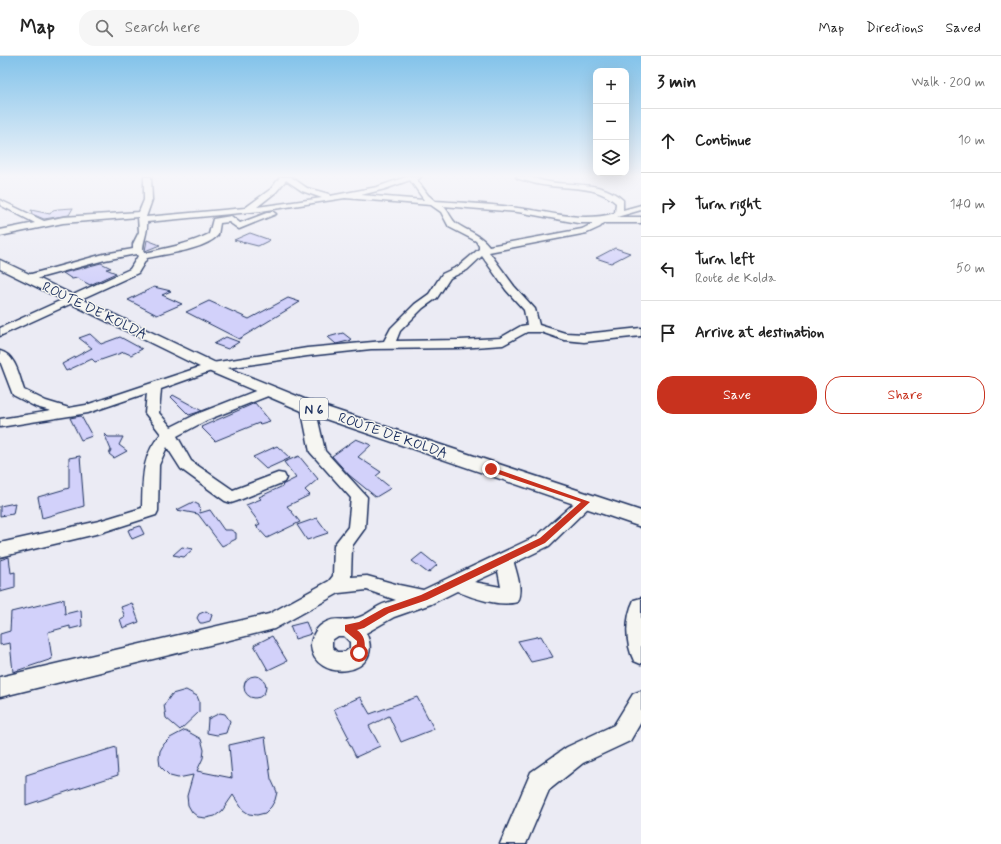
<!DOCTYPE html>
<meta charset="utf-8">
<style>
body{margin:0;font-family:Mynerve,sans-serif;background:#f6f6f6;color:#222}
.controls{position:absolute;right:12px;top:12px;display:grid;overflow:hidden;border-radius:8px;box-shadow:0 4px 16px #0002}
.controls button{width:36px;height:36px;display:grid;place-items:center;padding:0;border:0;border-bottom:1px solid #e0e0e0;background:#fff;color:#222;font:20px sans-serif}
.stop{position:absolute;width:12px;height:12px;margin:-9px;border:3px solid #c8321e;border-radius:50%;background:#fff}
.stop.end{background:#c8321e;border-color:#fff;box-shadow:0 1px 4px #0008}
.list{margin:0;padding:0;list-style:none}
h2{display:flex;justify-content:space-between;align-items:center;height:52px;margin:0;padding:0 16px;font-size:17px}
h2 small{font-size:13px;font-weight:400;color:#767676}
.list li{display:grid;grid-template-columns:26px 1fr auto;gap:12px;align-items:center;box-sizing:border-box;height:64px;padding:0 16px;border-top:1px solid #e0e0e0}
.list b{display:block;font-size:15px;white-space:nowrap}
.list p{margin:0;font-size:13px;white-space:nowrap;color:#767676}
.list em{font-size:13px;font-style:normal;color:#767676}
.actions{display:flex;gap:8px;padding:12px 16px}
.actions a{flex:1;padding:9px 0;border:1px solid #c8321e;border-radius:16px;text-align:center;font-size:14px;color:#c8321e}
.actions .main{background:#c8321e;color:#fff}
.icon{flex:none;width:22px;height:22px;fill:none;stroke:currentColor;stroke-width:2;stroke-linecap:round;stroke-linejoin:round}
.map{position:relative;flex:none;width:641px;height:788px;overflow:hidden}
header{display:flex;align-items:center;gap:24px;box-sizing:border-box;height:56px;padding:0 20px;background:#fff;border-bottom:1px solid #e0e0e0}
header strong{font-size:19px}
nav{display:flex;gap:22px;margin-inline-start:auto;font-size:14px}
.search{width:280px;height:36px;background:#f6f6f6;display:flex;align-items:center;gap:10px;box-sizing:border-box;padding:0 14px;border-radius:16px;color:#767676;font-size:15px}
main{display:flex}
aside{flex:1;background:#fff}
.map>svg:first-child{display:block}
</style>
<header>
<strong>Map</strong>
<div class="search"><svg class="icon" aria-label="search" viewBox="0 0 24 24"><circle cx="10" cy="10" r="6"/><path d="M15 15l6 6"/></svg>Search here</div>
<nav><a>Map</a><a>Directions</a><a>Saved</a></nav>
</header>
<main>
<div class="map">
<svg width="641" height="788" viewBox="0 0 641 788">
<rect width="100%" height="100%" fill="#ebebf4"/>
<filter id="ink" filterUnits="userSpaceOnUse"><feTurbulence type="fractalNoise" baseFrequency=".025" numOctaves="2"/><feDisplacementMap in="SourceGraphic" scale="8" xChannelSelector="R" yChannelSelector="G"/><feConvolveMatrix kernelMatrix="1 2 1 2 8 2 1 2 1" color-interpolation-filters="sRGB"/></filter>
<g filter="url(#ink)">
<!-- building -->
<g fill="#d2d1fa" stroke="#1b2f5e">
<polygon points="73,152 69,159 44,163 32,158 31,154 50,158 53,154 58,153"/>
<polygon points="250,177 270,184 258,190 234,184"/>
<polygon points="147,184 160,189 145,195"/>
<polygon points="615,192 630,197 611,207 596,202"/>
<polygon points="101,207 111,212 106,213 116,217 90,229 77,222 72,223 63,217"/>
<polygon points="154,231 171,235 162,239 182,248 157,259 128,244"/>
<polygon points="288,242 300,246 239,283 186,256 209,245 249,263"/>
<polygon points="343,277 352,284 336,288 328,281"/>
<polygon points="90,278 101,288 120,281 142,293 131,299 124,296 95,306 92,303 66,315 62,308 92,292 79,282"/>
<polygon points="226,281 239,286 228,293 214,288"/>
<polygon points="173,339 202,355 189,359 171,341"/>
<polygon points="255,347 270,365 260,368 259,367 215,385 201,371"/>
<polygon points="81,360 92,380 81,384 70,362"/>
<polygon points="104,377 108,381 123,381 119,389 127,395 114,402 109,398 111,394"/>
<polygon points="356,383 371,389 358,401 381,416 376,420 391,432 376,441 349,419 332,400"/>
<polygon points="277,390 290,402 266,413 253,401"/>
<polygon points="80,400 84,450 42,462 38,441 69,432 69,402"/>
<polygon points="299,400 318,423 305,434 310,439 287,450 300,466 267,482 256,470 260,468 246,449 261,443 259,441 283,430 282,429 296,422 284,406"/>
<polygon points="193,446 199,449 200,457 210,454 224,474 231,474 236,477 236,483 222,490 198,458 177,454"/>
<polygon points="15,447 13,458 0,460 0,450"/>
<polygon points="317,462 328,477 307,484 297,469"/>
<polygon points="140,470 144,478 132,483 128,474"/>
<polygon points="182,491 193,493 184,501 173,499"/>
<polygon points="422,497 437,509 428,517 412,505"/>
<polygon points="9,501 11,517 15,516 15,532 0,536 0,504"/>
<polygon points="64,543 65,558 81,554 82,570 70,573 70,570 48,576 52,603 13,616 10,587 0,589 0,578 10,575 11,556"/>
<polygon points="132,547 139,566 123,572 120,563 125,561 121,551"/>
<polygon points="206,555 212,559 210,565 203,567 200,567 197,562 199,558"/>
<polygon points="306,566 311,578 295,583 290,570"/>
<polygon points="272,580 287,605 268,614 254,589"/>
<polygon points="541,580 553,601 531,606 518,585"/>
<circle cx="255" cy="631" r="11"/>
<polygon points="186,634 197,640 199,645 199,656 180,674 166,662 164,649 172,638"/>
<polygon points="360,641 370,658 417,641 434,673 401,686 389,660 369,670 380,690 356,701 347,683 349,682 334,653"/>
<polygon points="220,657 225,658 230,665 226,677 217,679 207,677 208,663"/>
<polygon points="185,674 201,683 204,694 203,702 197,715 232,722 229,689 265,681 271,723 277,736 275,744 271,751 265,757 257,759 249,758 243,754 233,739 222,755 215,760 206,762 198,761 192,756 188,749 187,740 193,719 178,722 170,720 160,710 159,703 160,695 164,688 170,682"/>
<polygon points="116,691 118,719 26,749 26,719"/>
</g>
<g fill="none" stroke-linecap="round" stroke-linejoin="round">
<!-- minor casing -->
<g stroke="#1b2f5e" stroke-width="3">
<g id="minor">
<path d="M 144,121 L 151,121 L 152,144 L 146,161 L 245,152 L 271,133 L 280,121 L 291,121 L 307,132 L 329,138 L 330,140 L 377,131 L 406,121 L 421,121 L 417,124 L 428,139 L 435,145 C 463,147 491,148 518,152 C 551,156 582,167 615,157 L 616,147 C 592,125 556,136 527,125 C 524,124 519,124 516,121 C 528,119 538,124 549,126 C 576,130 602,125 623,144 L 623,154 L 641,149 L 641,154 L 617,161 L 641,161 L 641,167 L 604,167 L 600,171 L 587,177 L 489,196 L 514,230 L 535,253 L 539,269 L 565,277 L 584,278 L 641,272 L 641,280 L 584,286 L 564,284 L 541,276 L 527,276 L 503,289 L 460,292 L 371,293 L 307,300 L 214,314 L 161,333 L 159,357 L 171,371 L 197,358 L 263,332 L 273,332 L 275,335 L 273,338 L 207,364 L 177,380 L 191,405 L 233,434 L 278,417 L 284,418 L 286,422 L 284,426 L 237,445 L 231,447 L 225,445 L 181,413 L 167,391 L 159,409 L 158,455 L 156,459 L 100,477 L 0,501 L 0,487 L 99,465 L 142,452 C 143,423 141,400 161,378 L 145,357 L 147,337 L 88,357 L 0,371 L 0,363 L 51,355 L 36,351 L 13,339 L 0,305 L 0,295 C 16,299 19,320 24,334 L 46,345 L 69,352 L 86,349 L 212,307 L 307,292 L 384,285 L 391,272 L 415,248 L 429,238 L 442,218 L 459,210 L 479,193 L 479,190 L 476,185 L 449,171 L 441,156 L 431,149 L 345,142 L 261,155 L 147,166 C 148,177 143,184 143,194 L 145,197 C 167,192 189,188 209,178 L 213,163 L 231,160 L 240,167 L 272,155 L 276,158 L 239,173 L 229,166 L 220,167 L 218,179 C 205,194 165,198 147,202 L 138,217 L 0,280 L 0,272 L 130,213 L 138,200 L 136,198 L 105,204 L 28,225 L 24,224 L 23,222 L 24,220 L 104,198 L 133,193 L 133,188 L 139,176 L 138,161 L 63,167 L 0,180 L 0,174 L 35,167 L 0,149 L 0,144 L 44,165 L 63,161 L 139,156 L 144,144 ZM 286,124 L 302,135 L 322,142 L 257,151 L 276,136 ZM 410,124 L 424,144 L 361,139 L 385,133 ZM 443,150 L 518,156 L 578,167 L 594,167 L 582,173 L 489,190 C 480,178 469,176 457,168 C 451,164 449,155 443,150 ZM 482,200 L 506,234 L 524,254 L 527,269 L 521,270 L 500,282 L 460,284 L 396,285 L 400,275 L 423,252 L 437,242 L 450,222 L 467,214 Z"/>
<path d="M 308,347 L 313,348 L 315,351 L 325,395 L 367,441 L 365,472 L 352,490 L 351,521 L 367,520 L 399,529 L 423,534 L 537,480 L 580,442 L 586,440 L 592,442 L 594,446 L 549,490 L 514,507 C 517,519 523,533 517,546 C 500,551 472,542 457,535 L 431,548 L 394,561 L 366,577 C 387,620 313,629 311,589 C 311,583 315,574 320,570 C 336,558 342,567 357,562 C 365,560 372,554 379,550 C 384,547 390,546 396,544 L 367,534 L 339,537 L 274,573 L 0,641 L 0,621 L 269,558 L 329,525 L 333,520 L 334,489 L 348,471 L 351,442 L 310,396 L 301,351 L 303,348 ZM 498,515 L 501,531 L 474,526 ZM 338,580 L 344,580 L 350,586 L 350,592 L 345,596 L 337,596 L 332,591 L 332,584 Z"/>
<path d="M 641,542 L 641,608 L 634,605 C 625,587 625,562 634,544 Z"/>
<polygon points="641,635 641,666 630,685 583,707 549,734 526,788 500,788 531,716 567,691 614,669 633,638"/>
</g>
</g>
<!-- major casing -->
<g stroke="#1b2f5e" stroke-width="3">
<polygon id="major" points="0,204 218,308 314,347 641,455 641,471 302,355 206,314 0,213"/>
</g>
<!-- minor -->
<use href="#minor" fill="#f6f6f2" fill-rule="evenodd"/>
<!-- major -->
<use href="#major" fill="#f6f6f2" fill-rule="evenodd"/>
</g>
</g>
<!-- sky -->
<linearGradient id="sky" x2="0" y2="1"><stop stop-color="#83c3ea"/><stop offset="0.52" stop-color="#f6f6fa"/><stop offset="1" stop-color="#f6f6fa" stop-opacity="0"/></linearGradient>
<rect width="641" height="231" fill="url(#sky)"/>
<!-- route -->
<path fill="#c8321e" d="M 489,412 L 494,412 L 590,446 L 545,487 L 427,544 L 389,557 L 364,572 L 357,574 C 366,580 366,590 363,600 L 356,600 L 357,585 L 345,575 L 345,569 L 359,566 L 384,552 L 421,539 L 540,482 L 581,446 L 489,415 Z"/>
<g text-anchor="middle" stroke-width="3" stroke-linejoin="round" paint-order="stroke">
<!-- shield labels -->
<rect fill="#f6f6f2" stroke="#5d6b8a" stroke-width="1" x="300" y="342" width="28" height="22" rx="3"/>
<g font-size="13" font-weight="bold" fill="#1b2f5e">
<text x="314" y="358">N 6</text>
</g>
<!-- street labels -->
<g font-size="14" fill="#1b2f5e" stroke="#f6f6f2">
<text transform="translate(95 254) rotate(26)" y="5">ROUTE DE KOLDA</text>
<text transform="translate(393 379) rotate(19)" y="5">ROUTE DE KOLDA</text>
</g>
</g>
</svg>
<div class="controls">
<button>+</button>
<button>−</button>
<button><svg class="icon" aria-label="layers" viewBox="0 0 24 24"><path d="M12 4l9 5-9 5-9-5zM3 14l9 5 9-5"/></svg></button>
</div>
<div class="stop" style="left:359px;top:597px"></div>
<div class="stop end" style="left:491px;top:413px"></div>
</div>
<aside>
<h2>3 min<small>Walk · 200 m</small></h2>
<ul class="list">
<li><svg class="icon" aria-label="ahead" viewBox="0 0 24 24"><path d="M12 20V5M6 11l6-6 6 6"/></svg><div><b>Continue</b></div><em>10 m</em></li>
<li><svg class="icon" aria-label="right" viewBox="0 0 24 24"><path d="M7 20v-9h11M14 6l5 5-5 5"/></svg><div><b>Turn right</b></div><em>140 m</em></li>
<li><svg class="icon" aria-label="left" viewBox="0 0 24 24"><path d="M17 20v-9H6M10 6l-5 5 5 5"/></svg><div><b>Turn left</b><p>Route de Kolda</p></div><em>50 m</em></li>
<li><svg class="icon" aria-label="arrive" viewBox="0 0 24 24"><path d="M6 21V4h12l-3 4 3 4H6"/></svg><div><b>Arrive at destination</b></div></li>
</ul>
<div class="actions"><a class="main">Save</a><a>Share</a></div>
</aside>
</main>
